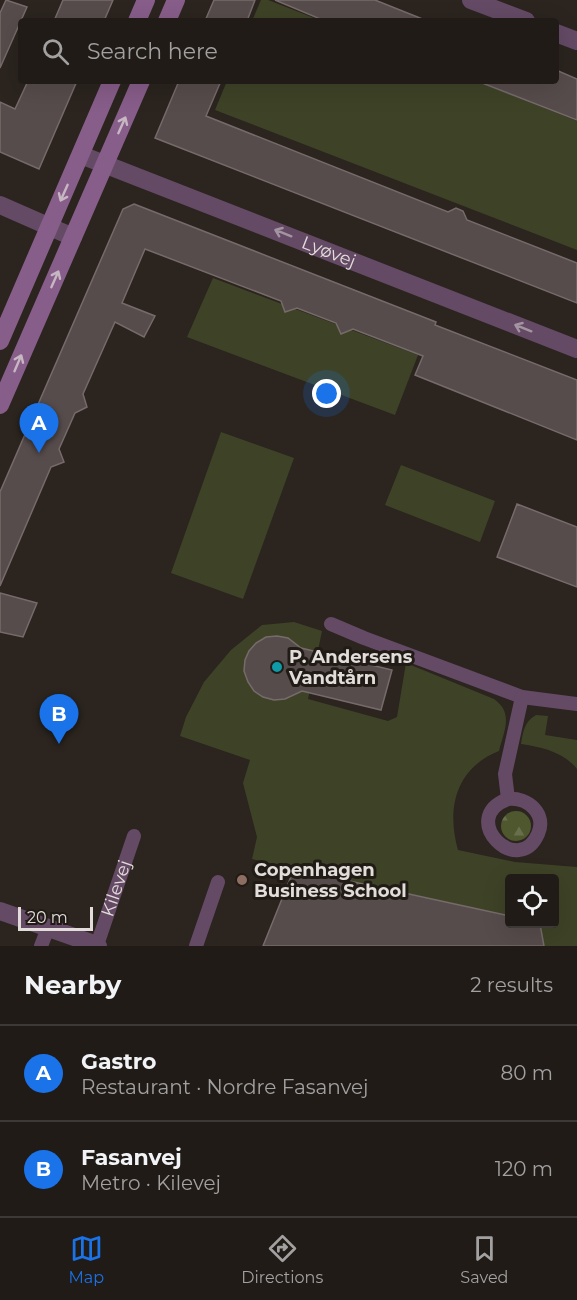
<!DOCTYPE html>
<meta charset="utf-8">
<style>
body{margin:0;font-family:Montserrat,sans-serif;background:#282420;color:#f1f3f6}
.controls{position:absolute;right:18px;bottom:18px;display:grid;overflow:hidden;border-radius:6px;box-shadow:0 6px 24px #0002}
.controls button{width:54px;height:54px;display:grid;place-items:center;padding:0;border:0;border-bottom:2px solid #3d3936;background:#201b17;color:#f1f3f6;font:30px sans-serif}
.scale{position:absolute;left:18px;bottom:15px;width:75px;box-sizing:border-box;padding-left:6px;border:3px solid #e2ddda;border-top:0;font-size:16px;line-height:21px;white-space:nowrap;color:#e2ddda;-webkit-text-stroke:4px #211b16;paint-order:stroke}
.you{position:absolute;left:327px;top:394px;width:21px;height:21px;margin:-15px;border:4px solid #fff;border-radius:50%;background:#1a73e8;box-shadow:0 0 0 9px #1a73e833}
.badge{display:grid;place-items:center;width:39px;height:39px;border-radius:50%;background:#1a73e8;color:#fff;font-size:20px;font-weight:700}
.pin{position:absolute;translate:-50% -50px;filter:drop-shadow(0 2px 3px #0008)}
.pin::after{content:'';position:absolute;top:32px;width:21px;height:18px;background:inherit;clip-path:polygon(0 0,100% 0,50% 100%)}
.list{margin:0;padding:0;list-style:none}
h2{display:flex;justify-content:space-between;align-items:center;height:78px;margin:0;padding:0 24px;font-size:26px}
h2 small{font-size:20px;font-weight:400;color:#a2a1a1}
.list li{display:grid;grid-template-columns:39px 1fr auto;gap:18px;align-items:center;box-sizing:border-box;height:96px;padding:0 24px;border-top:2px solid #3d3936}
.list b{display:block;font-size:22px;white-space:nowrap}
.list p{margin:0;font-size:20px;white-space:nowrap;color:#a2a1a1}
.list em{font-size:20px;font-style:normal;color:#a2a1a1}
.icon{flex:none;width:33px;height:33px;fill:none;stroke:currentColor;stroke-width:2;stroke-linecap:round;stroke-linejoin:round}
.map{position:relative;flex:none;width:577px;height:946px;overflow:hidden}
.search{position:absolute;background:#201b17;box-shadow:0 6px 24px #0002;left:18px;right:18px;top:18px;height:66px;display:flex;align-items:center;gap:15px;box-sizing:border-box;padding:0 21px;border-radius:6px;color:#a2a1a1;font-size:22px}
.sheet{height:270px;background:#201b17}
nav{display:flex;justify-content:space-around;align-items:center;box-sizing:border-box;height:84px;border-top:2px solid #3d3936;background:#201b17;font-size:16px;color:#a2a1a1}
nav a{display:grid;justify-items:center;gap:3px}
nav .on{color:#1a73e8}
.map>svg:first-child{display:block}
</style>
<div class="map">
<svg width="577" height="946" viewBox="0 0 577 946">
<defs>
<pattern id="forest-firs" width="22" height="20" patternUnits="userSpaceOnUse" patternTransform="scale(1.5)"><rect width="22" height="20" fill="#4f572e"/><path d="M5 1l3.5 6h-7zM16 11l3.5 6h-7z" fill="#686f4c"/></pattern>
</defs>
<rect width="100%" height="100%" fill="#2b241f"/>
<!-- forest -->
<circle fill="url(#forest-firs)" cx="516" cy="826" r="15"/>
<!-- park -->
<g fill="#3e4327">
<polygon points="261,0 268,0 322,21 252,21"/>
<polygon points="227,81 476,81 577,121 577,250 215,110"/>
<polygon points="213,278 418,355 395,415 187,337"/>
<polygon points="221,432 294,458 243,599 171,573"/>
<polygon points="401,465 495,501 480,542 385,505"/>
<path d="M 294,622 L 322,631 L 308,699 L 388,721 L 397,717 L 406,663 L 494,699 C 514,713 504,731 499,751 C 456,768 446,808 458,850 L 515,862 L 577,867 L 577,946 L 544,946 L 540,924 L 554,924 L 554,878 L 510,878 L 509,916 L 252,859 L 257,837 L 243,783 L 250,760 L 180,736 L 186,717 L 204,682 L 231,650 L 262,625 Z"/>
<path d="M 536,715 L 548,716 L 545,735 L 577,740 L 577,769 C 564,752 541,747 521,744 C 523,732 524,722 536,715 Z"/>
</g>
<!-- building -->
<g fill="#564c4b" stroke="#766b6a" stroke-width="1.5">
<polygon points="6,0 27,7 0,68 0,13"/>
<polygon points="63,0 113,0 104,21 54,21"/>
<polygon points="214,0 255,0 247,21 205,21"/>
<polygon points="275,0 375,0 425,20 325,21"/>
<polygon points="556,70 577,79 577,120 482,83 482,81 556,81"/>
<polygon points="28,81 77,81 39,169 0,152 0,102 15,109"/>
<polygon points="179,81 221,81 206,116 448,212 456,208 463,211 467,220 577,263 577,303 155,138"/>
<polygon points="134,204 436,322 435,325 577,380 577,440 415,375 423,356 353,329 341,334 336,323 297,308 285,312 281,301 145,249 122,303 155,316 144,337 115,322 83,394 87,407 75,413 59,449 64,462 51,467 0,586 0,492 123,209"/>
<polygon points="517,504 577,527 577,587 497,557"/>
<polygon points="0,593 37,603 23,637 0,632"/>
<polygon points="277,636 288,638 301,648 392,670 381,710 302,691 285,699 274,700 263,697 254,691 248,682 244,671 245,660 249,651 256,643 266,637"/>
<polygon points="294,869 510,916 510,924 540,924 544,946 263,946"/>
</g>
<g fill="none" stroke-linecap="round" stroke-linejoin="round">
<!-- lane -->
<g stroke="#644a65" stroke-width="14">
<polyline points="331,624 364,638 522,697 577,704"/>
<path d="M 508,799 C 528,797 547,814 538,834 C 518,879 457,818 508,799 L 505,774 L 522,697"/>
<polyline points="41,946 48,928"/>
<path id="s1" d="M 100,946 L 97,945 L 134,836"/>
<polyline points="196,946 218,882"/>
</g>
<!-- street -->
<g stroke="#644a65" stroke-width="18">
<polyline points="471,0 526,21"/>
<polyline points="556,33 577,41"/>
<path id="s2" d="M 81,155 L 577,349"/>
<polyline points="0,205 73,237"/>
<polyline points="0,911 97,945"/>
</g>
<!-- secondary -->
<g stroke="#875d89" stroke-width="18">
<polyline points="137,21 146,0"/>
<polyline points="167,21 176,0"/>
<polyline points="0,341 112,81"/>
<polyline points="0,405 141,81"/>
</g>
</g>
<!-- one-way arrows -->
<defs><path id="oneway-shaft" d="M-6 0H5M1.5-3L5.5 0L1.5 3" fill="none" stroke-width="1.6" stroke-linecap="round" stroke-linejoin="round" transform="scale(1.5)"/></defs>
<g stroke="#c7b7c2">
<use href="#oneway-shaft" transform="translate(122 125) rotate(-66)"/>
<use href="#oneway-shaft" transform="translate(64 193) rotate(114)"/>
<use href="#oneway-shaft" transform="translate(55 279) rotate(-66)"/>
<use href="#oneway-shaft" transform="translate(18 363) rotate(-67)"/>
</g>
<g stroke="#a394a0">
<use href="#oneway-shaft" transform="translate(283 233) rotate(-158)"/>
<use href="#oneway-shaft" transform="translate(523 328) rotate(-158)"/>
</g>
<!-- markers -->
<circle fill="#0f9aa8" stroke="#211b16" stroke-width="2" cx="277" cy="667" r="6"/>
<circle fill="#8d6e63" stroke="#211b16" stroke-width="2" cx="242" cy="880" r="6"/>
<g text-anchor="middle" stroke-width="6" stroke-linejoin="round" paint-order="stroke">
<!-- street labels -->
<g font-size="18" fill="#e2ddda" stroke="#211b16">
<text dy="6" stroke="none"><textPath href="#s2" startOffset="266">Lyøvej</textPath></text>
<text dy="6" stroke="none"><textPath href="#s1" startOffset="63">Kilevej</textPath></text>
</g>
<!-- poi labels -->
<g font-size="18" font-weight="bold" fill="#e2ddda" stroke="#211b16" text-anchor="start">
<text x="289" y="663">P. Andersens<tspan x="289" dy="21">Vandtårn</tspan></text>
<text x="254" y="876">Copenhagen<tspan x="254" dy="21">Business School</tspan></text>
</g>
</g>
</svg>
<div class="controls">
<button><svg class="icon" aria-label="locate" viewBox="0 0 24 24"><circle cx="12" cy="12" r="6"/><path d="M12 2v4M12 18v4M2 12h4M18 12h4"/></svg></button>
</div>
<div class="scale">20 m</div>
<div class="you"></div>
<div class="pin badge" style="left:39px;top:453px">A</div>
<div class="pin badge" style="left:59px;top:744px">B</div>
<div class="search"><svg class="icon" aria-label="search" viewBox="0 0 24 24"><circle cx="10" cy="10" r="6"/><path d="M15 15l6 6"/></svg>Search here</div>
</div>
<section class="sheet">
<h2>Nearby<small>2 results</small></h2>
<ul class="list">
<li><span class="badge">A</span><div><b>Gastro</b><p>Restaurant · Nordre Fasanvej</p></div><em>80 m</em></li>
<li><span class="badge">B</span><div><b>Fasanvej</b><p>Metro · Kilevej</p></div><em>120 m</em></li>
</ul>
</section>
<nav>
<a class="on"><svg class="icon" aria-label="map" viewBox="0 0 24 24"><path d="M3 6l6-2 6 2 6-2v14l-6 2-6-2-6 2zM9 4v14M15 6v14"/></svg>Map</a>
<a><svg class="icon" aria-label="directions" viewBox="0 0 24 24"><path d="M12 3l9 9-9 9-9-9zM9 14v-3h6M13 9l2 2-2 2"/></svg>Directions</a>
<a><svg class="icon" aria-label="saved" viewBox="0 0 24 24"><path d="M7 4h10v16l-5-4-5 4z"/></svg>Saved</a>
</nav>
